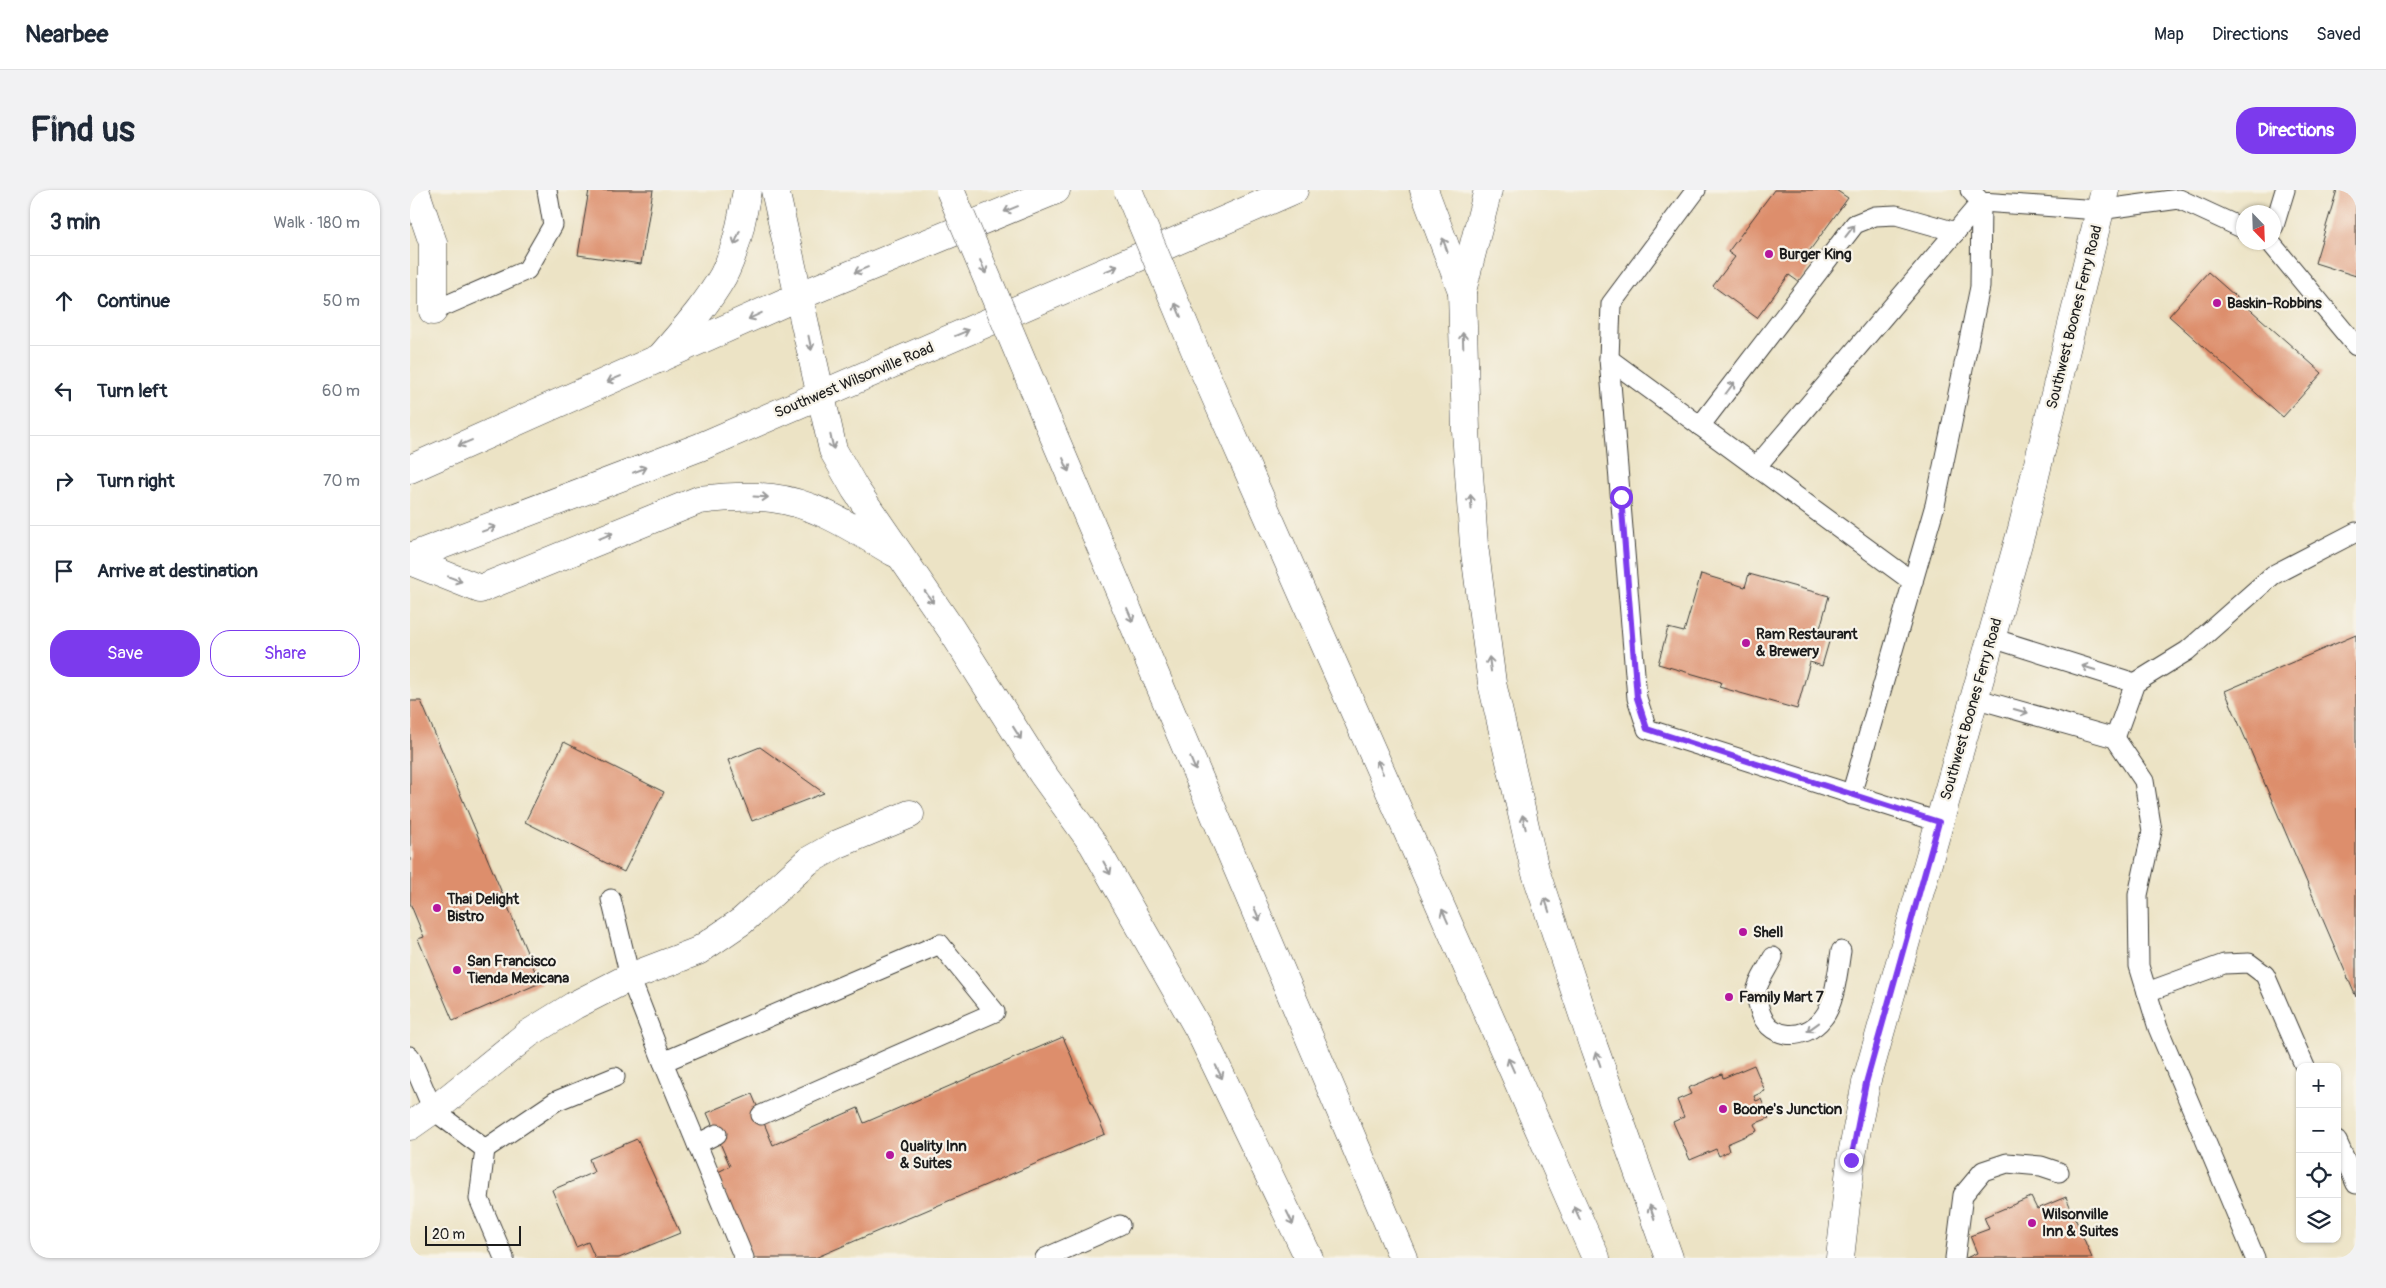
<!DOCTYPE html>
<meta charset="utf-8">
<style>
body{margin:0;font-family:Pangolin,sans-serif;background:#f2f2f3;color:#1f2937}
.controls{position:absolute;right:15px;bottom:15px;display:grid;overflow:hidden;border-radius:10px;box-shadow:0 1px 4px #0004}
.controls button{width:45px;height:45px;display:grid;place-items:center;padding:0;border:0;border-bottom:1px solid #e0e1e3;background:#fff;color:#1f2937;font:25px sans-serif}
.compass{position:absolute;left:1826px;top:15px;width:45px;height:45px;border-radius:50%;background:#fff;box-shadow:0 1px 4px #0004;rotate:157deg}
.scale{position:absolute;left:15px;bottom:12px;width:96px;box-sizing:border-box;padding-left:5px;border:2px solid #1c1c1c;border-top:0;font-size:14px;line-height:18px;white-space:nowrap;color:#1c1c1c;-webkit-text-stroke:4px #f7f3e8;paint-order:stroke}
.stop{position:absolute;width:15px;height:15px;margin:-11px;border:4px solid #7c3aed;border-radius:50%;background:#fff}
.stop.end{background:#7c3aed;border-color:#fff;box-shadow:0 1px 5px #0008}
.list{margin:0;padding:0;list-style:none}
h2{display:flex;justify-content:space-between;align-items:center;height:65px;margin:0;padding:0 20px;font-size:21px}
h2 small{font-size:16px;font-weight:400;color:#747a83}
.list li{display:grid;grid-template-columns:32px 1fr auto;gap:15px;align-items:center;box-sizing:border-box;height:90px;padding:0 20px;border-top:1px solid #e0e1e3}
.list b{display:block;font-size:19px;white-space:nowrap}
.list em{font-size:16px;font-style:normal;color:#747a83}
.actions{display:flex;gap:10px;padding:15px 20px}
.actions a{flex:1;padding:11px 0;border:1px solid #7c3aed;border-radius:20px;text-align:center;font-size:18px;color:#7c3aed}
.actions .main{background:#7c3aed;color:#fff}
.icon{flex:none;width:28px;height:28px;fill:none;stroke:currentColor;stroke-width:2;stroke-linecap:round;stroke-linejoin:round}
.map{position:relative;flex:none;width:1946px;height:1068px;overflow:hidden;border-radius:20px}
header{display:flex;align-items:center;gap:30px;box-sizing:border-box;height:70px;padding:0 25px;background:#fff;border-bottom:1px solid #e0e1e3}
header strong{font-size:24px}
nav{display:flex;gap:28px;margin-inline-start:auto;font-size:18px}
.intro{display:flex;align-items:center;justify-content:space-between;box-sizing:border-box;height:120px;padding:0 30px}
h1{margin:0;font-size:35px}
.button{padding:12px 22px;border-radius:20px;background:#7c3aed;color:#fff;font-size:18px;font-weight:700}
main{display:flex;gap:30px;padding:0 30px}
aside{flex:1;background:#fff;border-radius:20px;box-shadow:0 1px 4px #0004}
.map>svg:first-child{display:block}
</style>
<header>
<strong>Nearbee</strong>
<nav><a>Map</a><a>Directions</a><a>Saved</a></nav>
</header>
<div class="intro"><h1>Find us</h1><a class="button">Directions</a></div>
<main>
<aside>
<h2>3 min<small>Walk · 180 m</small></h2>
<ul class="list">
<li><svg class="icon" aria-label="ahead" viewBox="0 0 24 24"><path d="M12 20V5M6 11l6-6 6 6"/></svg><div><b>Continue</b></div><em>50 m</em></li>
<li><svg class="icon" aria-label="left" viewBox="0 0 24 24"><path d="M17 20v-9H6M10 6l-5 5 5 5"/></svg><div><b>Turn left</b></div><em>60 m</em></li>
<li><svg class="icon" aria-label="right" viewBox="0 0 24 24"><path d="M7 20v-9h11M14 6l5 5-5 5"/></svg><div><b>Turn right</b></div><em>70 m</em></li>
<li><svg class="icon" aria-label="arrive" viewBox="0 0 24 24"><path d="M6 21V4h12l-3 4 3 4H6"/></svg><div><b>Arrive at destination</b></div></li>
</ul>
<div class="actions"><a class="main">Save</a><a>Share</a></div>
</aside>
<div class="map">
<svg width="1946" height="1068" viewBox="0 0 1946 1068">
<rect width="100%" height="100%" fill="#f7f3e8"/>
<filter id="ink" filterUnits="userSpaceOnUse"><feTurbulence type="fractalNoise" baseFrequency=".02" numOctaves="2"/><feDisplacementMap in="SourceGraphic" scale="10" xChannelSelector="R" yChannelSelector="G"/><feConvolveMatrix kernelMatrix="1 2 1 2 8 2 1 2 1" color-interpolation-filters="sRGB"/></filter>
<filter id="wash" filterUnits="userSpaceOnUse"><feTurbulence type="fractalNoise" baseFrequency=".0096" numOctaves="4" result="noise"/><feDisplacementMap in="SourceGraphic" scale="20" xChannelSelector="R" yChannelSelector="G"/><feGaussianBlur stdDeviation="1.12" result="paint"/><feColorMatrix in="noise" values="0 0 0 0 0 0 0 0 0 0 0 0 0 0 0 0 0 1.4 0 .05"/><feComposite in="paint" operator="in"/></filter>
<g filter="url(#wash)">
<rect width="100%" height="100%" fill="#ece3c5"/>
<g id="blocks">
<!-- building -->
<g fill="#dd8e6c">
<polygon points="179,0 243,0 231,74 168,65"/>
<polygon points="1364,0 1426,0 1438,8 1395,67 1403,73 1389,92 1379,85 1347,128 1303,96 1325,67 1318,62"/>
<polygon points="1927,0 1946,0 1946,86 1905,73"/>
<polygon points="1798,82 1912,183 1873,227 1759,126"/>
<polygon points="1291,384 1335,397 1339,384 1419,406 1409,442 1421,445 1412,476 1400,472 1387,519 1309,497 1311,492 1248,474 1258,438 1274,442"/>
<polygon points="1946,445 1946,807 1815,501"/>
<polygon points="0,511 11,511 130,793 43,831 8,749 14,747 0,713"/>
<polygon points="154,552 254,602 214,682 115,632"/>
<polygon points="350,557 414,603 342,631 318,570"/>
<polygon points="653,847 695,944 405,1068 342,1068 306,983 320,976 297,923 342,904 363,955 448,918 454,933"/>
<polygon points="1344,875 1355,901 1344,906 1346,911 1351,909 1359,928 1344,934 1347,941 1317,954 1319,961 1309,966 1306,959 1280,970 1263,932 1274,927 1267,910 1281,904 1278,898 1312,884 1313,888"/>
<polygon points="227,949 270,1043 209,1068 185,1068 178,1052 166,1057 142,1000 184,982 179,969"/>
<polygon points="1621,1007 1627,1019 1656,1007 1682,1068 1556,1068 1567,1063 1560,1046 1579,1039 1574,1027"/>
</g>
</g>
</g>
<g filter="url(#ink)">
<use href="#blocks" fill-opacity="0" stroke="#3b3a35" stroke-width="1"/>
<g fill="none" stroke-linecap="round" stroke-linejoin="round">
<!-- lane casing -->
<g stroke="#3b3a35" stroke-width="21">
<g id="lane">
<polyline points="1286,0 1201,114 1199,169 1227,508 1237,539 1529,632"/>
<polyline points="1560,0 1571,12 1689,20 1769,9 1834,39"/>
<polyline points="1864,36 1875,0"/>
<polyline points="1860,52 1946,156"/>
<polyline points="23,121 117,80 143,35 137,0"/>
<polyline points="1199,169 1503,392"/>
<polyline points="1290,236 1445,34 1465,26 1486,25 1546,42"/>
<polyline points="1346,277 1571,12 1570,97 1525,315 1441,605"/>
<polyline points="1582,448 1725,493"/>
<polyline points="1564,508 1705,548 1734,591 1742,641 1728,705 1729,776 1748,838 1845,1068"/>
<polyline points="1705,548 1725,493 1777,461 1863,385 1946,342"/>
<polyline points="201,709 220,787 253,872"/>
<path d="M 1363,767 C 1358,778 1348,791 1346,802 C 1345,806 1348,813 1349,817 C 1356,850 1394,853 1413,828 C 1425,814 1428,779 1431,761"/>
<polyline points="1737,802 1814,774 1839,773 1855,785 1895,877"/>
<polyline points="0,866 23,920 75,959 146,911 205,887"/>
<polyline points="1927,951 1946,994"/>
<polyline points="287,954 307,944"/>
<polyline points="75,959 69,1009 94,1068"/>
<polyline points="334,1068 253,872 530,754 585,822 351,925"/>
<polyline points="635,1068 710,1035"/>
<polyline points="1545,1068 1553,1005 1573,981 1597,973 1631,976 1649,982"/>
</g>
</g>
<!-- street casing -->
<g stroke="#3b3a35" stroke-width="29">
<g id="street">
<polyline points="5,0 23,53 23,121"/>
<polyline points="0,936 34,912 118,844 165,815 220,787 288,761 332,731 398,671 428,654 500,624"/>
</g>
</g>
<!-- secondary casing -->
<g stroke="#3b3a35" stroke-width="29">
<polyline id="secondary" points="1430,1068 1441,970 1456,893 1612,339 1695,0"/>
</g>
<!-- primary casing -->
<g stroke="#3b3a35" stroke-width="29">
<g id="primary">
<polyline points="0,279 389,106 646,0"/>
<polyline points="0,367 290,257 884,0"/>
</g>
</g>
<!-- highway casing -->
<g stroke="#3b3a35" stroke-width="29">
<g id="highway">
<polyline points="365,0 423,260 445,299 541,439 632,583 683,654 788,838 899,1068"/>
<polyline points="1014,0 1052,101"/>
<polyline points="1078,0 1052,101 1056,241 1064,355 1082,493 1125,680 1184,858 1259,1068"/>
<polyline points="787,165 1186,1068"/>
<path d="M 249,169 C 271,143 296,116 313,86 C 327,59 332,29 337,0"/>
<polyline points="637,230 993,1068"/>
<path d="M 0,371 L 70,399 L 289,310 C 313,307 337,305 362,308 C 407,313 447,341 485,363"/>
</g>
</g>
<!-- lane -->
<use href="#lane" stroke="#fff" stroke-width="19"/>
<!-- street -->
<use href="#street" stroke="#fff" stroke-width="28"/>
<!-- secondary -->
<use href="#secondary" stroke="#fff" stroke-width="28"/>
<!-- primary -->
<use href="#primary" stroke="#fff" stroke-width="28"/>
<!-- highway -->
<use href="#highway" stroke="#fff" stroke-width="28"/>
<!-- highway-bridge casing -->
<g stroke="#3b3a35" stroke-width="29" stroke-linecap="butt">
<g id="highway-bridge">
<polyline points="540,0 637,230"/>
<polyline points="718,0 787,165"/>
</g>
</g>
<!-- highway-bridge -->
<use href="#highway-bridge" stroke="#fff" stroke-width="28"/>
</g>
<!-- one-way arrows -->
<defs><path id="oneway-shaft" d="M-6 0H5M1.5-3L5.5 0L1.5 3" fill="none" stroke-width="1.6" stroke-linecap="round" stroke-linejoin="round" transform="scale(1.25)"/></defs>
<g stroke="#999">
<use href="#oneway-shaft" transform="translate(601 19) rotate(158)"/>
<use href="#oneway-shaft" transform="translate(1440 41) rotate(-52)"/>
<use href="#oneway-shaft" transform="translate(327 48) rotate(111)"/>
<use href="#oneway-shaft" transform="translate(1035 55) rotate(-110)"/>
<use href="#oneway-shaft" transform="translate(573 77) rotate(67)"/>
<use href="#oneway-shaft" transform="translate(701 79) rotate(-23)"/>
<use href="#oneway-shaft" transform="translate(451 80) rotate(158)"/>
<use href="#oneway-shaft" transform="translate(768 120) rotate(-113)"/>
<use href="#oneway-shaft" transform="translate(345 126) rotate(155)"/>
<use href="#oneway-shaft" transform="translate(552 143) rotate(-23)"/>
<use href="#oneway-shaft" transform="translate(1053 150) rotate(-92)"/>
<use href="#oneway-shaft" transform="translate(400 153) rotate(78)"/>
<use href="#oneway-shaft" transform="translate(204 189) rotate(157)"/>
<use href="#oneway-shaft" transform="translate(1320 198) rotate(-53)"/>
<use href="#oneway-shaft" transform="translate(422 252) rotate(77)"/>
<use href="#oneway-shaft" transform="translate(55 253) rotate(157)"/>
<use href="#oneway-shaft" transform="translate(656 275) rotate(67)"/>
<use href="#oneway-shaft" transform="translate(230 280) rotate(-21)"/>
<use href="#oneway-shaft" transform="translate(351 307) rotate(3)"/>
<use href="#oneway-shaft" transform="translate(1061 312) rotate(-94)"/>
<use href="#oneway-shaft" transform="translate(79 339) rotate(-20)"/>
<use href="#oneway-shaft" transform="translate(196 346) rotate(-23)"/>
<use href="#oneway-shaft" transform="translate(45 389) rotate(21)"/>
<use href="#oneway-shaft" transform="translate(519 407) rotate(55)"/>
<use href="#oneway-shaft" transform="translate(720 425) rotate(67)"/>
<use href="#oneway-shaft" transform="translate(1080 474) rotate(-98)"/>
<use href="#oneway-shaft" transform="translate(1679 478) rotate(-163)"/>
<use href="#oneway-shaft" transform="translate(1611 521) rotate(16)"/>
<use href="#oneway-shaft" transform="translate(607 543) rotate(58)"/>
<use href="#oneway-shaft" transform="translate(783 574) rotate(67)"/>
<use href="#oneway-shaft" transform="translate(970 577) rotate(-114)"/>
<use href="#oneway-shaft" transform="translate(1114 632) rotate(-103)"/>
<use href="#oneway-shaft" transform="translate(697 678) rotate(61)"/>
<use href="#oneway-shaft" transform="translate(1137 715) rotate(-108)"/>
<use href="#oneway-shaft" transform="translate(847 724) rotate(67)"/>
<use href="#oneway-shaft" transform="translate(1035 726) rotate(-114)"/>
<use href="#oneway-shaft" transform="translate(1403 837) rotate(144)"/>
<use href="#oneway-shaft" transform="translate(1188 869) rotate(-109)"/>
<use href="#oneway-shaft" transform="translate(1101 875) rotate(-114)"/>
<use href="#oneway-shaft" transform="translate(809 882) rotate(64)"/>
<use href="#oneway-shaft" transform="translate(1242 1022) rotate(-109)"/>
<use href="#oneway-shaft" transform="translate(1167 1023) rotate(-114)"/>
<use href="#oneway-shaft" transform="translate(880 1028) rotate(64)"/>
</g>
</g>
<g fill="none" stroke-linecap="round" stroke-linejoin="round" filter="url(#ink)">
<!-- route -->
<polyline stroke="#7c3aed" stroke-width="6" points="1211,307 1227,508 1237,539 1529,632 1456,893 1441,970"/>
</g>
<!-- markers -->
<g fill="#b5179e" stroke="#f7f3e8" stroke-width="2">
<circle cx="1359" cy="64" r="5"/>
<circle cx="1807" cy="113" r="5"/>
<circle cx="1336" cy="453" r="5"/>
<circle cx="27" cy="718" r="5"/>
<circle cx="1333" cy="742" r="5"/>
<circle cx="47" cy="780" r="5"/>
<circle cx="1319" cy="807" r="5"/>
<circle cx="1313" cy="919" r="5"/>
<circle cx="480" cy="965" r="5"/>
<circle cx="1622" cy="1033" r="5"/>
</g>
<g text-anchor="middle" stroke-width="4.5" stroke-linejoin="round" paint-order="stroke">
<!-- poi labels -->
<g font-size="15" font-weight="bold" fill="#1c1c1c" stroke="#f7f3e8" text-anchor="start">
<text x="1369" y="69">Burger King</text>
<text x="1817" y="118">Baskin-Robbins</text>
<text x="1346" y="449">Ram Restaurant<tspan x="1346" dy="17">&amp; Brewery</tspan></text>
<text x="37" y="714">Thai Delight<tspan x="37" dy="17">Bistro</tspan></text>
<text x="1343" y="747">Shell</text>
<text x="57" y="776">San Francisco<tspan x="57" dy="17">Tienda Mexicana</tspan></text>
<text x="1329" y="812">Family Mart 7</text>
<text x="1323" y="924">Boone's Junction</text>
<text x="490" y="961">Quality Inn<tspan x="490" dy="17">&amp; Suites</tspan></text>
<text x="1632" y="1029">Wilsonville<tspan x="1632" dy="17">Inn &amp; Suites</tspan></text>
</g>
<!-- street labels -->
<g font-size="15" fill="#1c1c1c" stroke="#f7f3e8">
<text transform="translate(1664 127) rotate(-76)" y="5">Southwest Boones Ferry Road</text>
<text transform="translate(444 190) rotate(-23)" y="5">Southwest Wilsonville Road</text>
<text transform="translate(1561 519) rotate(-74)" y="5">Southwest Boones Ferry Road</text>
</g>
</g>
</svg>
<div class="controls">
<button>+</button>
<button>−</button>
<button><svg class="icon" aria-label="locate" viewBox="0 0 24 24"><circle cx="12" cy="12" r="6"/><path d="M12 2v4M12 18v4M2 12h4M18 12h4"/></svg></button>
<button><svg class="icon" aria-label="layers" viewBox="0 0 24 24"><path d="M12 4l9 5-9 5-9-5zM3 14l9 5 9-5"/></svg></button>
</div>
<svg class="compass" viewBox="-18 -18 36 36"><path d="M0-13l5 13h-10z" fill="#e53935"/><path d="M0 13l5-13h-10z" fill="#747a83"/></svg>
<div class="scale">20 m</div>
<div class="stop" style="left:1211px;top:307px"></div>
<div class="stop end" style="left:1441px;top:970px"></div>
</div>
</main>
